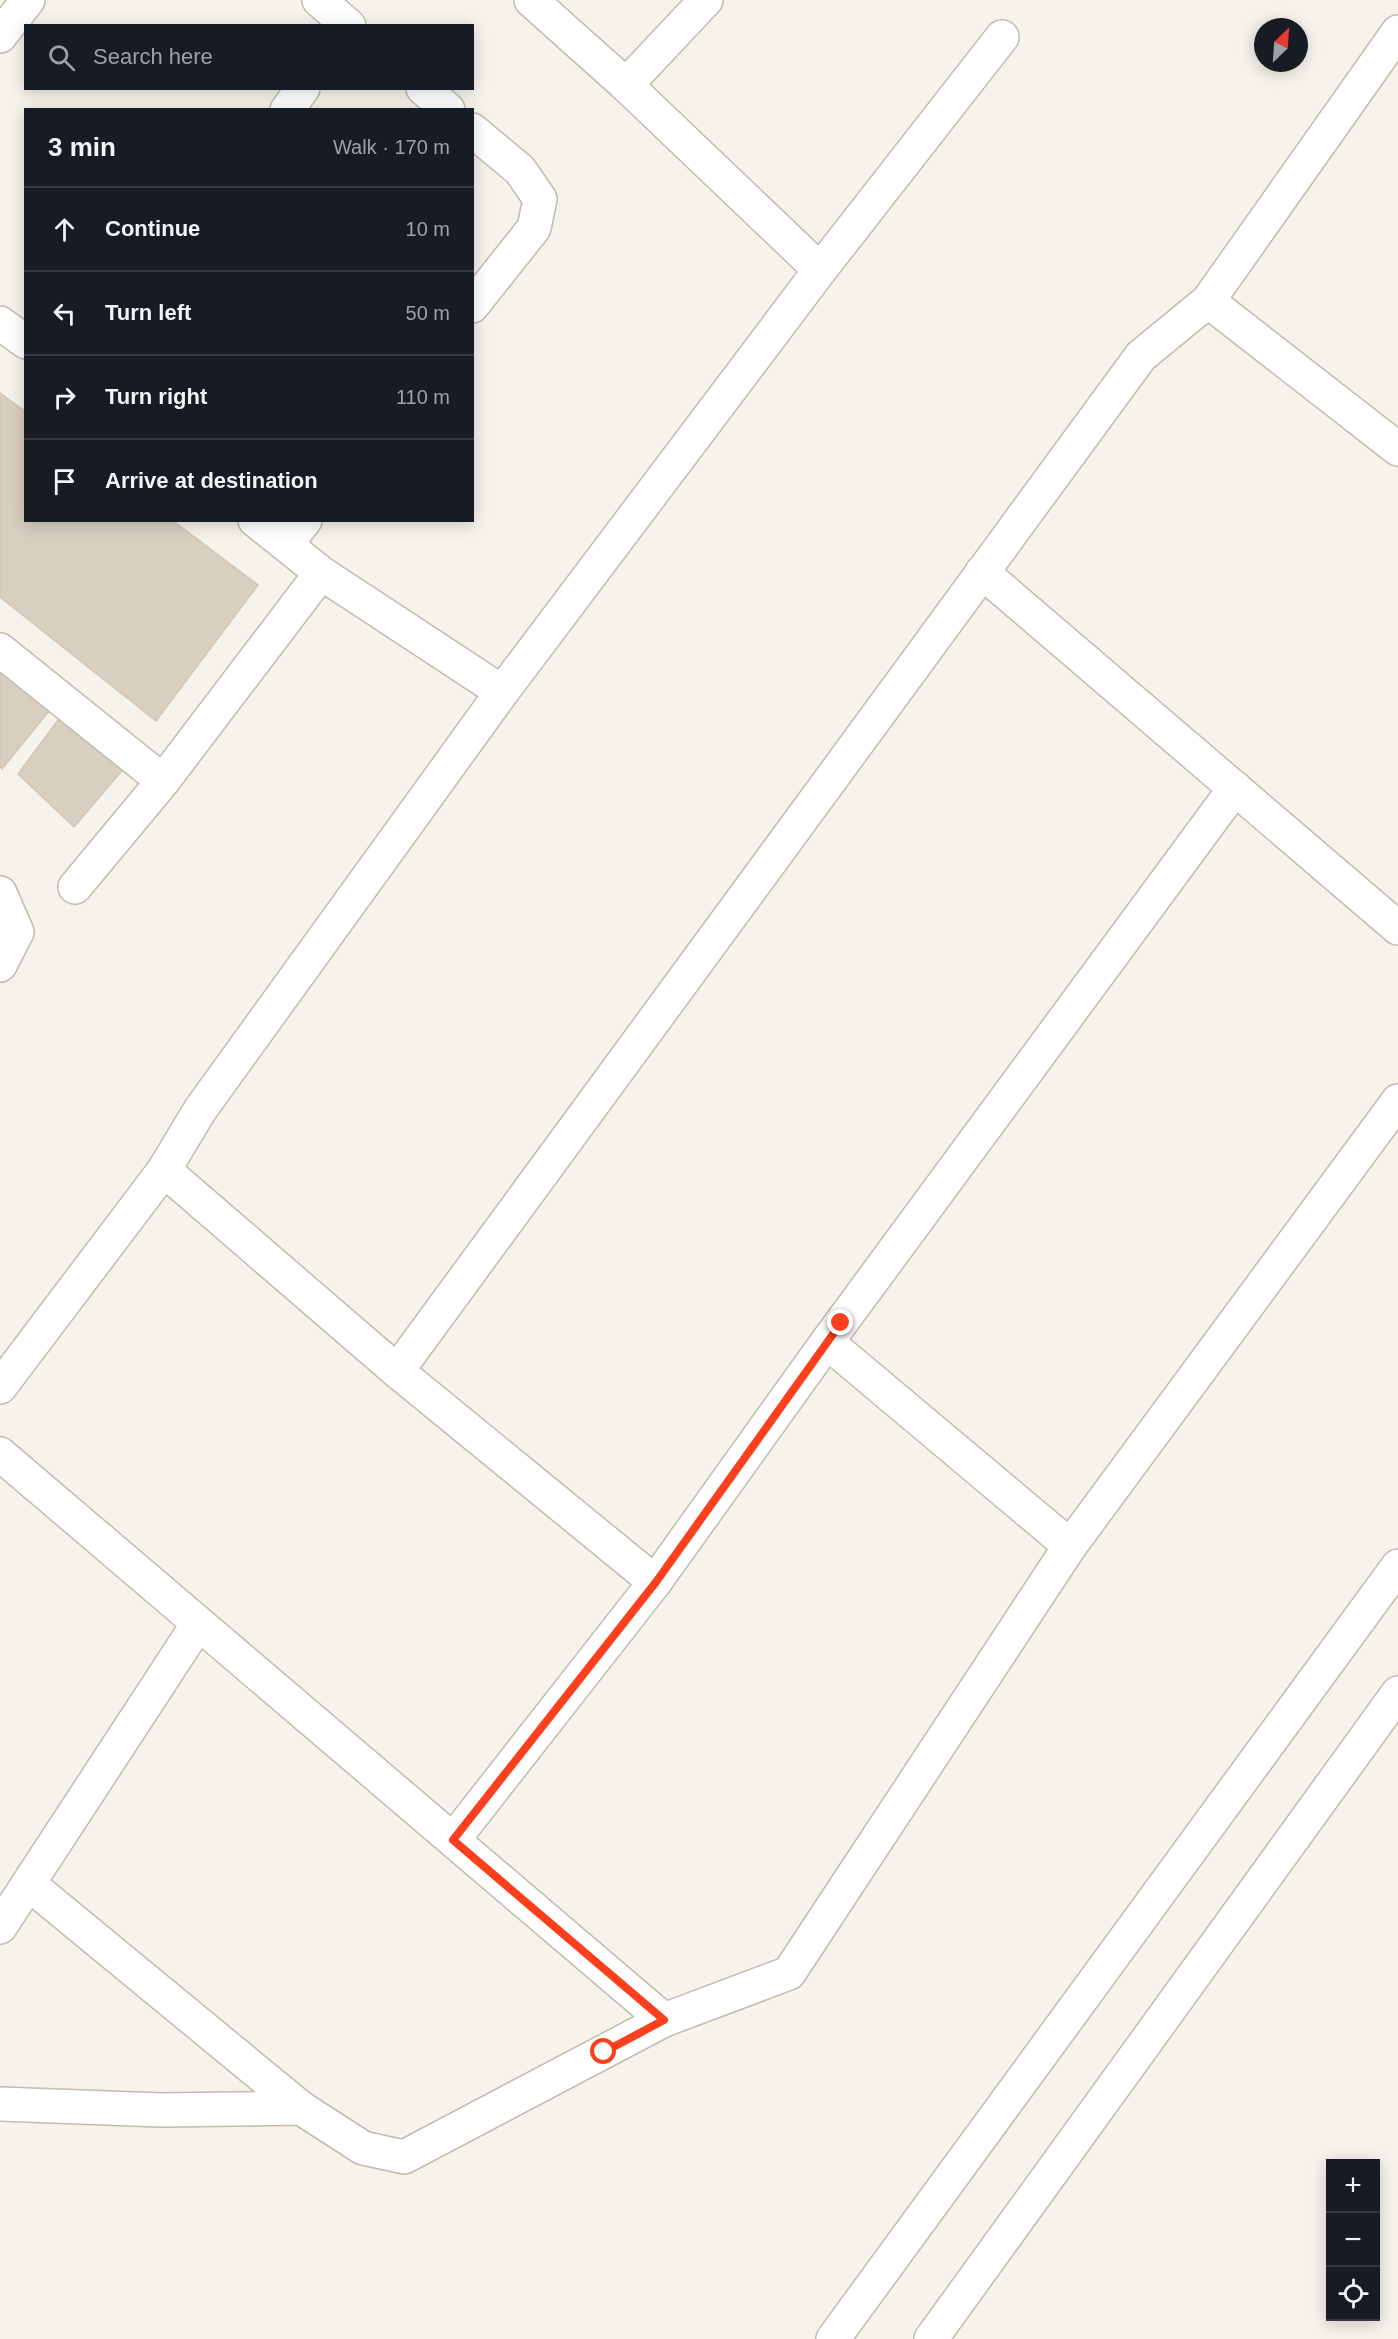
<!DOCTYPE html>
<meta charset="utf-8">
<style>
body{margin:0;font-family:Helvetica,sans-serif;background:#20242c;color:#f1f3f6}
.controls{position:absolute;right:18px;bottom:18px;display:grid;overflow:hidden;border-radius:0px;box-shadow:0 3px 15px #0003}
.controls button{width:54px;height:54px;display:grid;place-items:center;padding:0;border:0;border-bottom:2px solid #363941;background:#171b24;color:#f1f3f6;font:30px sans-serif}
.compass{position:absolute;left:1254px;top:18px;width:54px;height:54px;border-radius:50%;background:#171b24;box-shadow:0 3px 15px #0003;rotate:25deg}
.stop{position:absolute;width:18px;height:18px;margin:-14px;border:4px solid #fc3f1d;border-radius:50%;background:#fff}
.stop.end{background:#fc3f1d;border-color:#fff;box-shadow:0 2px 6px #0008}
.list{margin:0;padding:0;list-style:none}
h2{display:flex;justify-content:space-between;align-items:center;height:78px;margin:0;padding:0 24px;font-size:26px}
h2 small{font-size:20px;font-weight:400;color:#9ea1a6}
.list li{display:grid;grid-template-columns:39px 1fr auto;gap:18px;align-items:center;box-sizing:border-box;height:84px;padding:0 24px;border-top:2px solid #363941}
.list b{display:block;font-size:22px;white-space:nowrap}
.list em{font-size:20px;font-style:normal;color:#9ea1a6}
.icon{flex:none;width:33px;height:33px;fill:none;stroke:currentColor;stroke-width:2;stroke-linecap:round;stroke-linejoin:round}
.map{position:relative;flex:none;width:1398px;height:2339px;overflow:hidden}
.search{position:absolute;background:#171b24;box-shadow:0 3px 15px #0003;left:24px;top:24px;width:450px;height:66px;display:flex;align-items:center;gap:15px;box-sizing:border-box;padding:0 21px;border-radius:0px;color:#9ea1a6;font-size:22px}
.panel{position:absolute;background:#171b24;box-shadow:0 3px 15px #0003;left:24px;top:108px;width:450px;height:414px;border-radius:0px}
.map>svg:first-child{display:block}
</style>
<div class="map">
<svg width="1398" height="2339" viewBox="0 0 1398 2339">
<rect width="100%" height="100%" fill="#f6f3ec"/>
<!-- building -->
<g fill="#d8cfc1" stroke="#d3c7b4" stroke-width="1.5">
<polygon points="0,393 26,412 26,520 172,520 258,585 156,721 0,597"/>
<polygon points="0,664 53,706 2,769 0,767"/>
<polygon points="61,716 125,767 74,827 18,774"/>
</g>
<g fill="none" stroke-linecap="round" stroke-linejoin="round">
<!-- minor casing -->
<g stroke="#c2bbae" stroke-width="36">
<g id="minor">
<polyline points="319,0 349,26"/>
<polyline points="531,0 626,85 820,270"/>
<polyline points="0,36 28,0"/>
<polyline points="626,85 706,0"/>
<polyline points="423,88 448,110"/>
<polyline points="287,110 303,88"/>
<polyline points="472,130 520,170 540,199 534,228 472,306"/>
<polyline points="1208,301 1398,32"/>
<polyline points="0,323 26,342"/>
<polyline points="255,520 321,573 502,692"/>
<polyline points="286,544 305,520"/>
<polyline points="982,572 1398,928"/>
<polyline points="0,650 163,781"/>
<polyline points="75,887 163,781 321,573"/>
<polyline points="0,893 17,932 0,965"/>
<polyline points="164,1170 397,1371 655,1582"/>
<polyline points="827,1342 1070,1546"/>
<polyline points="397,1371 1141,356 1208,301 1398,449"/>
<polyline points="0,1387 164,1170 200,1110 502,692 820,270 1002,37"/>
<polyline points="0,1454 664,2020 789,1973 1070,1546 1398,1101"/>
<polyline points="453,1840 655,1582 827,1342 1235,788"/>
<polyline points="29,1884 301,2108"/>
<polyline points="0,1927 198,1624"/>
<polyline points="0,2104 161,2110 301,2108 363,2148 404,2157 664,2020"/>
<polyline points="833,2339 1398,1566"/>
<polyline points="931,2339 1398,1693"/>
</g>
</g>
<!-- minor -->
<use href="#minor" stroke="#fff" stroke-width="33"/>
</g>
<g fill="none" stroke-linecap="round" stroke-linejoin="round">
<!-- route -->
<polyline stroke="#fc3f1d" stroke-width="8" points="604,2052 664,2020 453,1840 656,1582 841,1323"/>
</g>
</svg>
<div class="controls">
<button>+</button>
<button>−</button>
<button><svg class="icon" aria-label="locate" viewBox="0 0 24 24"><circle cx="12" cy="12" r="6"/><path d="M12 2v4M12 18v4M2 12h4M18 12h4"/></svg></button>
</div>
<svg class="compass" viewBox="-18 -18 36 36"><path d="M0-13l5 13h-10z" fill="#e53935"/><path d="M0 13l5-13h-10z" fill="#9ea1a6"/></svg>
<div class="stop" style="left:604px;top:2052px"></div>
<div class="stop end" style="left:841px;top:1323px"></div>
<div class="search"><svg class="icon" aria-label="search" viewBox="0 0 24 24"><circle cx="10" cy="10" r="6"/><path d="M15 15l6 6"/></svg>Search here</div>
<section class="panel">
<h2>3 min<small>Walk · 170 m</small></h2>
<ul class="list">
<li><svg class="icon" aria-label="ahead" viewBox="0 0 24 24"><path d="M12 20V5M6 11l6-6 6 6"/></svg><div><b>Continue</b></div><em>10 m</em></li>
<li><svg class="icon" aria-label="left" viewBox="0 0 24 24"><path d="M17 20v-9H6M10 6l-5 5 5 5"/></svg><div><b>Turn left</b></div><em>50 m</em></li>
<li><svg class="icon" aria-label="right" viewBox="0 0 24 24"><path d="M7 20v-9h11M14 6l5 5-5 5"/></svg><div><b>Turn right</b></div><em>110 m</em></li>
<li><svg class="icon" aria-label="arrive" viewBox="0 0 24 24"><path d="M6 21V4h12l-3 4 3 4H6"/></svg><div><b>Arrive at destination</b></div></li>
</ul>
</section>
</div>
